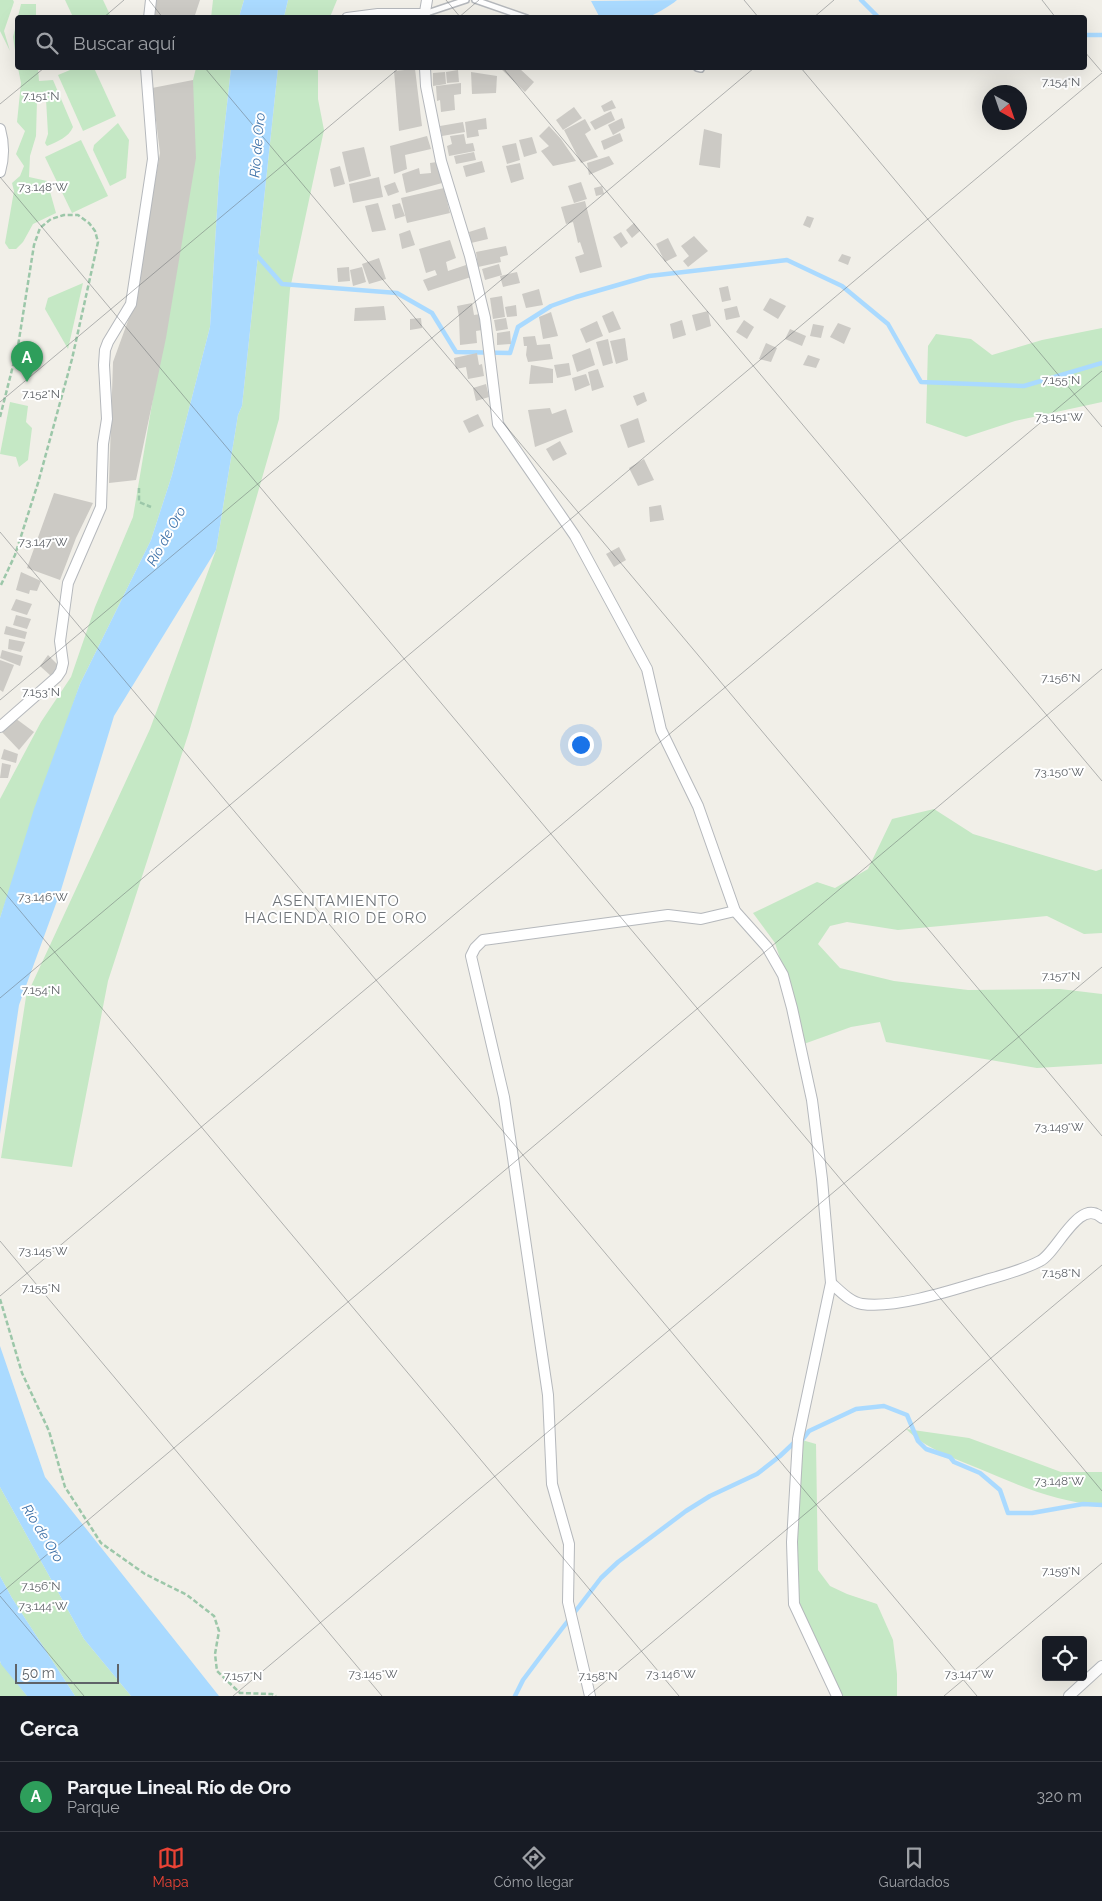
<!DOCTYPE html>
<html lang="es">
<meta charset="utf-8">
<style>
body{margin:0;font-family:Raleway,sans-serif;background:#242831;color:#f1f3f6}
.controls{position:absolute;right:15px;bottom:15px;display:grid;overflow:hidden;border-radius:5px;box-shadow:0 5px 20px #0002}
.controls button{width:45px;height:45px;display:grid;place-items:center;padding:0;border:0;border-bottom:1px solid #363941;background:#171b24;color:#f1f3f6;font:25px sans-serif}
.compass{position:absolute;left:982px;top:85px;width:45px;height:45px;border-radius:50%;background:#171b24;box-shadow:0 5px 20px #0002;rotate:140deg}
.scale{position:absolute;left:15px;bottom:12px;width:104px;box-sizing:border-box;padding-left:5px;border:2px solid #5f6368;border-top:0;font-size:14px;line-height:18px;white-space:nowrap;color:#5f6368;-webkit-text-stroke:4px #fff;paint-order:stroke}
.you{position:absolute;left:580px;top:744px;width:18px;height:18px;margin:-12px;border:4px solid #fff;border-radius:50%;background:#1a73e8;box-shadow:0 0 0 8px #1a73e833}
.badge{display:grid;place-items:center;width:32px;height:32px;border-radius:50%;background:#ea4335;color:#fff;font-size:16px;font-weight:700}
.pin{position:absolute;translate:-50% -41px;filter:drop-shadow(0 1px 2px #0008)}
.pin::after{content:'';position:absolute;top:26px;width:18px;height:15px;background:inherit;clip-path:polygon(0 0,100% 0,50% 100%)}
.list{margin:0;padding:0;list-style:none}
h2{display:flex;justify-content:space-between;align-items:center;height:65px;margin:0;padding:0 20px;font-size:21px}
h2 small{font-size:16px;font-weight:400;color:#9ea1a6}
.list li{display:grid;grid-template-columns:32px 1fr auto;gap:15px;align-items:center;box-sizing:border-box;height:70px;padding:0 20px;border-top:1px solid #363941}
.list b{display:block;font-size:19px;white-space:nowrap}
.list p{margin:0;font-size:16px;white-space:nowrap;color:#9ea1a6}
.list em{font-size:16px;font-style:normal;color:#9ea1a6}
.icon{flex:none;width:28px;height:28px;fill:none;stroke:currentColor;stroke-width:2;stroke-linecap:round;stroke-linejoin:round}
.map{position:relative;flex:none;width:1102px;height:1696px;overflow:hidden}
.search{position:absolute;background:#171b24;box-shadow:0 5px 20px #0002;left:15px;right:15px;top:15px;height:55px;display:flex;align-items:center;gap:12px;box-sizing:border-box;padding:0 18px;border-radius:5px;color:#9ea1a6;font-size:19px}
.sheet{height:135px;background:#171b24}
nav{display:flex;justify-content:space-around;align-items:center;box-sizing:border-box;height:70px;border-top:1px solid #363941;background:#171b24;font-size:14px;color:#9ea1a6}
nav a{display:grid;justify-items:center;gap:2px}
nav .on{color:#ea4335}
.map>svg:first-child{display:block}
</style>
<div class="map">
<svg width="1102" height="1696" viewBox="0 0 1102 1696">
<rect width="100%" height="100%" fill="#f1efe8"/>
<!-- green -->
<g fill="#c5e8c5">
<polygon points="0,0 13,0 14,2 4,31 10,51 0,31"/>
<polygon points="65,0 103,0 111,17 73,17"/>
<polygon points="213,0 244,0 239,17 211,18"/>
<polygon points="288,0 337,0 330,17 284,17"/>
<polygon points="21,4 36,4 36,17 18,18 17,64 13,37"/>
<path d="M 18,68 L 38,68 L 39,81 L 53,80 L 73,127 C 69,137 57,142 47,146 L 45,143 L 48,134 L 46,99 L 37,100 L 36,136 L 30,156 L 29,177 L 47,181 L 56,213 L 33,224 L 23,242 L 16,249 L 9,249 L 5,243 L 14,191 L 12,183 L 20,176 L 24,166 L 16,154 L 25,131 L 17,122 L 21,83 Z"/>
<polygon points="75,68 94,68 116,116 83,131 58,75"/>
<polygon points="196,68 231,68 219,177 210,327 172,475 151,540 80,684 0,918 0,799 41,722 71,677 95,607 133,517 153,398 193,80"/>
<polygon points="278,68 318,68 318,99 324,130 290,289 279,419 189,732 108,981 72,1167 1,1158 26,997 150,729 216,550 238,415 242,406"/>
<polygon points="118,123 129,140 126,178 110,186 93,150 94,145"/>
<polygon points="81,140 108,196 72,213 45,157"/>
<polygon points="83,283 68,349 45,309 48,298"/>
<polygon points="1102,328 1102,402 1015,421 966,437 926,423 928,346 936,334 971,339 992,355 1042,340"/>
<polygon points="10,402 28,406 26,422 32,428 28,460 19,467 16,457 0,454"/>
<polygon points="934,809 973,834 1096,871 1102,869 1102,933 1084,934 1047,916 898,930 847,922 830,926 818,944 840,968 894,981 968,990 1060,989 1102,994 1102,1064 1037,1068 886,1042 880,1022 851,1027 801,1045 796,1008 775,943 753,913 817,882 835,888 868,869 892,819"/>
<path d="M 906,1429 L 969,1438 L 1061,1472 L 1102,1472 L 1102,1505 C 1058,1503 1020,1486 980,1469 C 954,1458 926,1449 906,1429 Z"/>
<polygon points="802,1440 816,1444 818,1570 830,1586 847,1594 877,1604 893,1640 897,1674 897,1696 838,1696 799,1605 796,1543"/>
<polygon points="0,1487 84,1639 131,1696 75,1696 12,1598 0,1576"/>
<polygon points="0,1662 2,1664 27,1696 0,1696"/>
</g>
<!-- water -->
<g fill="#aadaff">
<polygon points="244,0 288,0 284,17 239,17"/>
<path d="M 677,0 C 670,6 653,16 645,18 C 633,20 611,18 599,16 L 591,1 Z"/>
<polygon points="231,68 278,68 242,406 238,415 216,550 114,716 61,890 19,1005 0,1134 0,918 34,809 80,684 151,540 172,475 210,327 219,177"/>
<polygon points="0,1346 45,1477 219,1696 131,1696 84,1639 0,1487"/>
<polygon points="0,1576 12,1598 75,1696 27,1696 1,1664 0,1661"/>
</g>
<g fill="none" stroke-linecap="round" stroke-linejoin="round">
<!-- stream -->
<g stroke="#aadaff" stroke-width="4.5">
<polyline points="861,0 879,18"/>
<polyline points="1084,35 1102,35"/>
<polyline points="254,252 282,284 397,293 432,313 456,352 510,353 518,327 551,306 576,297 649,276 787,260 842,286 888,324 921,382 1024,386 1102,363"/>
<polyline points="515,1696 523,1680 544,1652 601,1578 618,1562 686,1511 710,1496 757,1474 780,1456 798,1439 802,1440 809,1431 856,1409 884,1406 907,1415 918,1441 926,1449 950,1457 954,1462 980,1473 1000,1490 1008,1513 1032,1513 1083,1504 1102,1505"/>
</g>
</g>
<!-- building -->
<g fill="#cccac5">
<polygon points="155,0 200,0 194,18 153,18"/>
<polygon points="500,68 519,68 534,82 525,92"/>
<polygon points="415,69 422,126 399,131 394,71"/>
<polygon points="458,70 459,82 447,83 446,72"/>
<polygon points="445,72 446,84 433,86 433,73"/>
<polygon points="471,72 497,76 496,93 472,94"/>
<polygon points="193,80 196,158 166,338 136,480 109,483 113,362 133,307 160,153 152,88"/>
<polygon points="461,83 461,94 454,95 455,110 441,112 440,100 437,101 436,86"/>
<polygon points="612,100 616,108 604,112 601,106"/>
<polygon points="574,107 582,118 563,130 556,120"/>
<polygon points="611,111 615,120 595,130 590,122"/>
<polygon points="486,118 487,129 478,130 479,136 467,138 465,122"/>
<polygon points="622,118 625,128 613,135 608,125"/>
<polygon points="585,119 591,130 585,134 598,157 581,163 564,130"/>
<polygon points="463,122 465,132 442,136 440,126"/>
<polygon points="549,126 561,139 576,161 553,166 541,151 549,146 539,136"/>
<polygon points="704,129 722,134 720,168 699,165"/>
<polygon points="620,133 623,141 604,150 601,141"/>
<polygon points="464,134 466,144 473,143 475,151 449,156 447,146 452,144 450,136"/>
<polygon points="427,136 431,149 405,155 407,169 394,174 390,146"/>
<polygon points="532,137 537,153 524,157 519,140"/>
<polygon points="516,143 520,160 507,164 502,146"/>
<polygon points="364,147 371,176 349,182 342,152"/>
<polygon points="474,152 476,160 456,164 454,156"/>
<polygon points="609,156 614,164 589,175 587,163"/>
<polygon points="482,161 485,172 466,177 463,166"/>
<polygon points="437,162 442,183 406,193 402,174 419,168 420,174 431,173 430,163"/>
<polygon points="520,163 524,179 511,183 506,166"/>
<polygon points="340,166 345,184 334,187 330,169"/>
<polygon points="379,177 383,197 353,203 349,184"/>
<polygon points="395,182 399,192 388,196 384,186"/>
<polygon points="581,182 587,199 574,203 568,186"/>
<polygon points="602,186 604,194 596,196 594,188"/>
<polygon points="444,188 450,213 407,223 401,198"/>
<polygon points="585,201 602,267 580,273 575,257 584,254 580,242 578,243 573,222 566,224 561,207"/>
<polygon points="378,203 386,230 372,232 365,206"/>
<polygon points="400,203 405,216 395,219 392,205"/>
<polygon points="807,216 814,218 810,228 803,225"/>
<polygon points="634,223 640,231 632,238 626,230"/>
<polygon points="485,227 488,239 471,243 469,232"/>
<polygon points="410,230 415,245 402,249 399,234"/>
<polygon points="621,232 628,243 621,248 613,237"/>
<polygon points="694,236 708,251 688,267 683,261 689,256 681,246"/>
<polygon points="668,238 677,256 665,262 656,244"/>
<polygon points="450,240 456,258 446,262 448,271 466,265 471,277 428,291 423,280 437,275 435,270 426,273 419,249"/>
<polygon points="506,246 508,255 500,257 501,262 478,267 476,252"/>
<polygon points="842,254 851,257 848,265 838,261"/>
<polygon points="379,258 386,279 369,284 362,264"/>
<polygon points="499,264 502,275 485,280 482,269"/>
<polygon points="349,267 350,281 338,282 337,268"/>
<polygon points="362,267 366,282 353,286 350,270"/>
<polygon points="517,272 520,283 503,287 500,276"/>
<polygon points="728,286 731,300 722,302 719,288"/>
<polygon points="539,289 543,305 526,308 522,294"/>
<polygon points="502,296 505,317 493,319 490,298"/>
<polygon points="770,298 786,306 778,319 763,310"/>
<polygon points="472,303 474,315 480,314 482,330 476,331 477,343 460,345 459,317 457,306"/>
<polygon points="516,305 517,316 507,317 505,307"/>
<polygon points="384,306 386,320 354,321 355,308"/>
<polygon points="737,306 740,317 726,320 724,309"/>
<polygon points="613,311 621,329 609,333 602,316"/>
<polygon points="708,311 711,326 696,331 692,315"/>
<polygon points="551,312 558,336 543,339 539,317"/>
<polygon points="421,318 422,328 410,330 410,319"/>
<polygon points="506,318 508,329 496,331 494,320"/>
<polygon points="682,320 686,335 673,339 670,324"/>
<polygon points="744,320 754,327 747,339 736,332"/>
<polygon points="597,321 603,336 586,343 580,329"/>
<polygon points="838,323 851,328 844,344 830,337"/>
<polygon points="813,324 824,326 821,338 810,336"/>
<polygon points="790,329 806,336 802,346 785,339"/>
<polygon points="510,331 511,344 497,345 497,333"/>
<polygon points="535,336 537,345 550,344 553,359 528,362 526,355 527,346 524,346 523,337"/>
<polygon points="625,338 628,360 616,364 610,341"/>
<polygon points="608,339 613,363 603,366 596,342"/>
<polygon points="766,343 777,348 771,362 759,359"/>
<polygon points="590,348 595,365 577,372 572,355"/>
<polygon points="477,353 479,365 482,364 484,376 468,379 466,367 456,369 454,358"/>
<polygon points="808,355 820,359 816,368 803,365"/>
<polygon points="569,363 571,375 557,378 554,365"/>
<polygon points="531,365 553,369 553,383 529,384"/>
<polygon points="598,369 604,387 592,391 588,372"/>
<polygon points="586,374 590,385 575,391 572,378"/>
<polygon points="486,384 489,397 476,401 473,388"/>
<polygon points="644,392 647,401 637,406 633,396"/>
<polygon points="550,408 552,414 566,409 573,432 535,447 528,410"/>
<polygon points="478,414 484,426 469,433 463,421"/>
<polygon points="638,418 645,442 628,448 620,425"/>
<polygon points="560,441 567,454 553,461 546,449"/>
<polygon points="644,459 654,480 638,486 629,468"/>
<polygon points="54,493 93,503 76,538 60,580 27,568"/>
<polygon points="661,505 664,520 650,522 649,507"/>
<polygon points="619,547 626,560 614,567 606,554"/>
<polygon points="21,572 41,581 37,591 30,590 29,594 16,590"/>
<polygon points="16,599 32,604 27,615 11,610"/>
<polygon points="16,615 31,619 27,629 13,625"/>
<polygon points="6,626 27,632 25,639 4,634"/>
<polygon points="9,639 25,642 21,652 8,649"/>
<polygon points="2,650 23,656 20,666 0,658"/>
<polygon points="48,655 59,666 51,676 40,666"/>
<polygon points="0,660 14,665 3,692 0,690"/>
<polygon points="15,718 34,732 19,750 1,731"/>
<polygon points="4,749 18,754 16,763 1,759"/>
<polygon points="2,763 11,765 8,778 0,778"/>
</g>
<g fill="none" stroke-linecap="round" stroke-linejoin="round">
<!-- lane casing -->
<g stroke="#b5b8bc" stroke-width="8">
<g id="lane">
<polyline points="475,0 527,18"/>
<polyline points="424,14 466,0"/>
<polyline points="697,68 701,69"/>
</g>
</g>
<!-- street casing -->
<g stroke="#b5b8bc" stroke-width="12">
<g id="street">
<polyline points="149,18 151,0"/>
<polyline points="347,18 378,14 424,14"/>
<polyline points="424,18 427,0"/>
<polyline points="425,68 426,86 441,161 470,256 485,318 498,424 575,536 647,669 661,730 698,806 735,911 767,947 783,975 792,1008 812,1100 822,1179 831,1283 798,1439 792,1542 794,1604 837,1696"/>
<path d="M 0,129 C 4,143 4,158 0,172"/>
<polyline points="0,727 57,677 61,671 63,663 60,641 68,583 101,507 103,444 107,419 104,365 105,350 108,342 131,304 153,159 146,68"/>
<path d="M 831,1283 C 840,1291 850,1302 862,1304 C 896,1309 953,1290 986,1280 C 1004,1275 1023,1270 1040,1261 C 1057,1253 1079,1196 1102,1218"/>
<polyline points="590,1696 568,1602 569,1544 552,1484 548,1395 504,1097 471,956 475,948 483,940 668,915 701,919 735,911"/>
<polyline points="1069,1696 1102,1666"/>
</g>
</g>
<!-- path -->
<g stroke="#9cc7a9" stroke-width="2.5" stroke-dasharray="5 2.5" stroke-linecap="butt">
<polyline points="0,417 18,346 34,245 40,228 51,219 64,215 78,215 89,223 95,231 98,242 72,359 38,483 15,555 0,587"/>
<polyline points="139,488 139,502 151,507"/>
<polyline points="0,1299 22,1373 49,1431 65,1487 101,1543 145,1574 187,1595 214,1616 219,1631 215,1654 217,1671 240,1693 272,1694 276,1696"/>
</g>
<!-- lane -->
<use href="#lane" stroke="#fff" stroke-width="5"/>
<!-- street -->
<use href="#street" stroke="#fff" stroke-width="10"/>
</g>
<!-- ticks -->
<path fill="none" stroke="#5f6368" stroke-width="1" stroke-opacity="0.45" d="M 149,0 L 163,18M 446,0 L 461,18M 744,0 L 759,18M 1042,0 L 1056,18M 103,18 L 124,0M 458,18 L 479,0M 813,18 L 834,0M 1084,51 L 1102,72M 205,68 L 1102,1136M 503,68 L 1102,781M 801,68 L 1102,427M 0,104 L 44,68M 0,177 L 1102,1491M 0,402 L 399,68M 0,532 L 977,1696M 0,700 L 754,68M 0,887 L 679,1696M 0,998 L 1102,73M 0,1241 L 382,1696M 0,1296 L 1102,371M 0,1594 L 1102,669M 0,1596 L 84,1696M 233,1696 L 1102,967M 588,1696 L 1102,1265M 944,1696 L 1102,1563"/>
<g text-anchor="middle" stroke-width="4" stroke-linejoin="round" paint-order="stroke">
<!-- water labels -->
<g font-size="14" font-style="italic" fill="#4174aa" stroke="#fff">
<text transform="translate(257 145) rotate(-85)" y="5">Río de Oro</text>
<text transform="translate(166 536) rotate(-61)" y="5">Río de Oro</text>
<text transform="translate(43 1533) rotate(58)" y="5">Río de Oro</text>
</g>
<!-- quarter labels -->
<g font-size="15" letter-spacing="1" fill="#70757a" stroke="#fff">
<text x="336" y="906">ASENTAMIENTO<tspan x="336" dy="17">HACIENDA RIO DE ORO</tspan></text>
</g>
</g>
<g font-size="12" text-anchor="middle" fill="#5f6368" stroke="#fff" stroke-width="4" stroke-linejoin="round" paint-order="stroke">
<text x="1061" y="86">7.154°N</text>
<text x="41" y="100">7.151°N</text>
<text x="43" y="191">73.148°W</text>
<text x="1061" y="384">7.155°N</text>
<text x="41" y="398">7.152°N</text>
<text x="1059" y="421">73.151°W</text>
<text x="43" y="546">73.147°W</text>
<text x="1061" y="682">7.156°N</text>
<text x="41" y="696">7.153°N</text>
<text x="1059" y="776">73.150°W</text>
<text x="43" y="901">73.146°W</text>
<text x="1061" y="980">7.157°N</text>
<text x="41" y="994">7.154°N</text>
<text x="1059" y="1131">73.149°W</text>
<text x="43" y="1255">73.145°W</text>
<text x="1061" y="1277">7.158°N</text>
<text x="41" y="1292">7.155°N</text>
<text x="1059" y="1485">73.148°W</text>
<text x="1061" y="1575">7.159°N</text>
<text x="41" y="1590">7.156°N</text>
<text x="43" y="1610">73.144°W</text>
<text x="373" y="1678">73.145°W</text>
<text x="671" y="1678">73.146°W</text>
<text x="969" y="1678">73.147°W</text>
<text x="243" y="1680">7.157°N</text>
<text x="598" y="1680">7.158°N</text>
</g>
</svg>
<div class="controls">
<button><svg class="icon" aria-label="locate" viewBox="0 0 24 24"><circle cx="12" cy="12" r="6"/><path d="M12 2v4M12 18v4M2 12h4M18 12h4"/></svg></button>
</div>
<svg class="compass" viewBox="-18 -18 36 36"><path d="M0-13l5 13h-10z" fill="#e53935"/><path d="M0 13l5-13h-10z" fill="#9ea1a6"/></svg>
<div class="scale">50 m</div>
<div class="you"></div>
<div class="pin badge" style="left:27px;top:382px;background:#2e9e5b">A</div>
<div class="search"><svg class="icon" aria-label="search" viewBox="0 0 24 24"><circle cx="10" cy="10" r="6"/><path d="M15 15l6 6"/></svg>Buscar aquí</div>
</div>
<section class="sheet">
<h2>Cerca<small></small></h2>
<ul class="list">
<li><span class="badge" style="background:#2e9e5b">A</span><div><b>Parque Lineal Río de Oro</b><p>Parque</p></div><em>320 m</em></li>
</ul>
</section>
<nav>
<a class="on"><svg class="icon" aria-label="map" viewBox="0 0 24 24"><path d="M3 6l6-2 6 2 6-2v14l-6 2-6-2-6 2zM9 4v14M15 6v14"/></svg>Mapa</a>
<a><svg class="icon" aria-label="directions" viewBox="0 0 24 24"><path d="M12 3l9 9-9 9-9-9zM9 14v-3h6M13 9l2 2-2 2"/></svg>Cómo llegar</a>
<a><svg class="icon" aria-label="saved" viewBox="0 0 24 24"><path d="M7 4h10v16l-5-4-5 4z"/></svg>Guardados</a>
</nav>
